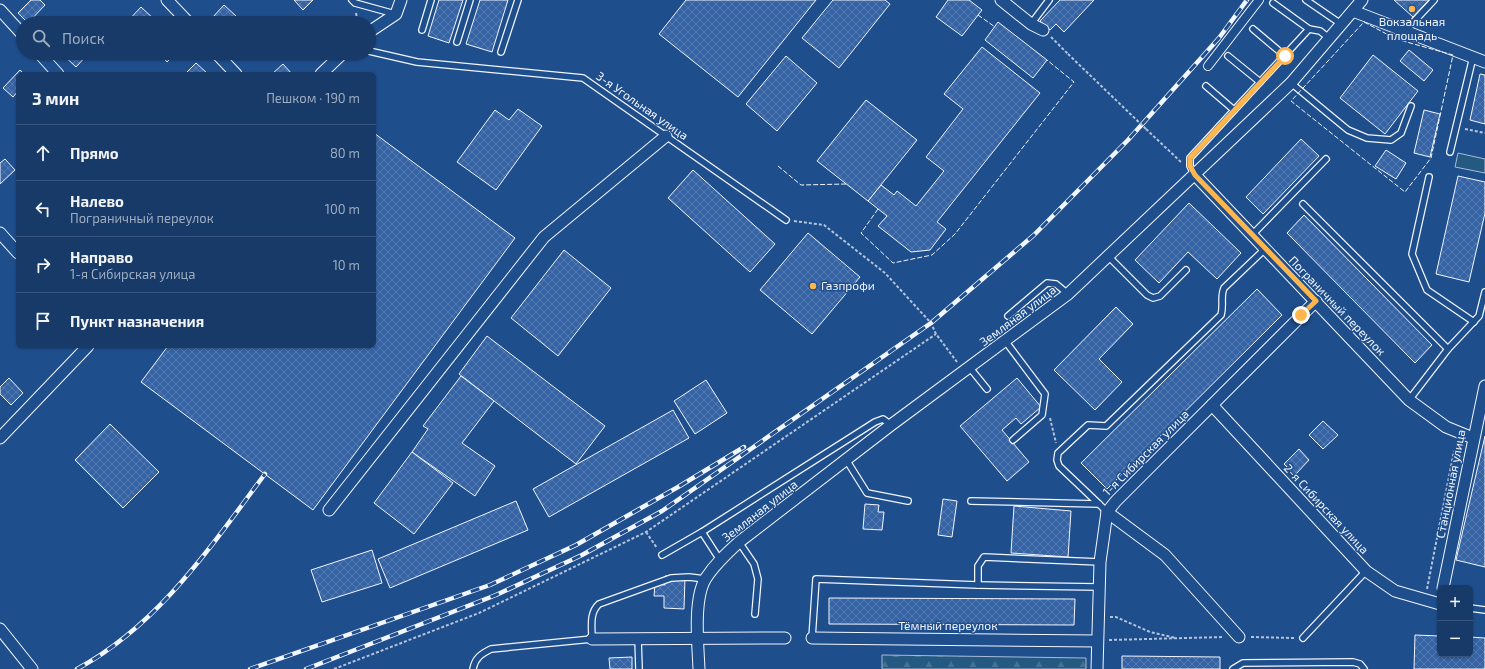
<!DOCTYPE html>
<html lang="ru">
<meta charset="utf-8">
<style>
body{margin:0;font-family:"Exo 2",sans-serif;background:#244571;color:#f1f3f6}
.controls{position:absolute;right:12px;bottom:12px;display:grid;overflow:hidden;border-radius:6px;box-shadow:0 1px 3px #0004}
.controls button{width:36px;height:36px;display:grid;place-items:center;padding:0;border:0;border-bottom:1px solid #36547d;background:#173a69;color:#f1f3f6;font:20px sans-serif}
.stop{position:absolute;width:12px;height:12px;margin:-9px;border:3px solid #ffb74d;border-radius:50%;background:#fff}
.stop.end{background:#ffb74d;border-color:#fff;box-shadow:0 1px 4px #0008}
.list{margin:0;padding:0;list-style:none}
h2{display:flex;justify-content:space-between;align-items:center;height:52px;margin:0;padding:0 16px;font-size:17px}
h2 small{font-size:13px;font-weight:400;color:#9eadc0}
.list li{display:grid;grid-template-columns:26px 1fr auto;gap:12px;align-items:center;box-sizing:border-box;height:56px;padding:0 16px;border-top:1px solid #36547d}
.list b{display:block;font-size:15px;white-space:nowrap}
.list p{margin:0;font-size:13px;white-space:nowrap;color:#9eadc0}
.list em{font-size:13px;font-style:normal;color:#9eadc0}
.icon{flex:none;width:22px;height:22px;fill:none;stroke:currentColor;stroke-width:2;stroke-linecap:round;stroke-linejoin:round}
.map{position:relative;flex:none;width:1485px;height:669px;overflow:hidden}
.search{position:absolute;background:#173a69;box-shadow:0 1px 3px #0004;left:16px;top:16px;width:360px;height:44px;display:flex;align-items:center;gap:10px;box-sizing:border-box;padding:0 14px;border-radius:22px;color:#9eadc0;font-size:15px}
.panel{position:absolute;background:#173a69;box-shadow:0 1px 3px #0004;left:16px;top:72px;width:360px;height:276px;border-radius:6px}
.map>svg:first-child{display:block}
</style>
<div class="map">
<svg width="1485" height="669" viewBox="0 0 1485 669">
<defs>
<pattern id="forest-firs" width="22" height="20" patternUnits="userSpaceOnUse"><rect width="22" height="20" fill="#245a82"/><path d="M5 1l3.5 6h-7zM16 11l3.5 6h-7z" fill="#447295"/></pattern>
<pattern id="building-cross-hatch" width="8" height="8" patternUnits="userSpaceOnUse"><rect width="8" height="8" fill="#3563a3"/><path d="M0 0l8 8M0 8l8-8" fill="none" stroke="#537ab1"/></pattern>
</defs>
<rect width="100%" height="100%" fill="#1f4e8c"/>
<!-- green -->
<polygon fill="#245a82" stroke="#a8bbd7" points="1458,153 1485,159 1485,173 1455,167"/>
<!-- forest -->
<polygon fill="url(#forest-firs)" stroke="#a8bbd7" points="882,655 1086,658 1086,669 882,669"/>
<!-- building -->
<g fill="url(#building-cross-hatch)" stroke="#f2f6ff">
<polygon points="31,0 40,0 45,5 28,23 18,13"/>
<polygon points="294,0 313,0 303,10"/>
<polygon points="439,0 463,0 449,43 428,36"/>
<polygon points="480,0 508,0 492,52 466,44"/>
<polygon points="686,0 816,0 738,97 659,34"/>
<polygon points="833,0 885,0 890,4 839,68 802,38"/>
<polygon points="948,0 969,0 982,10 962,36 936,17"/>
<polygon points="1060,0 1094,0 1064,32 1056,24 1050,30 1040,21"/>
<polygon points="1394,0 1429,0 1413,17"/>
<polygon points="224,5 236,16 229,23 218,23 212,18"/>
<polygon points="141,7 155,20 151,23 126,23"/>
<polygon points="998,22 1047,60 1033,78 985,40"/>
<polygon points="982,47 1040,93 937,222 946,229 930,250 911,252 878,226 887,216 868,201 881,185 894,195 897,191 916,206 944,171 926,157 963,109 944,94"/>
<polygon points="1409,50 1433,70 1424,81 1400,61"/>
<polygon points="61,53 87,53 88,54 76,67"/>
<polygon points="159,53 176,53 167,62"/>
<polygon points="1373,55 1418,91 1385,134 1340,98"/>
<polygon points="786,56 817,83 777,131 746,104"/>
<polygon points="196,63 208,74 185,74"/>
<polygon points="283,64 292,74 272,74"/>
<polygon points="20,70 24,74 18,74 18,91 13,97 3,88"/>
<polygon points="1480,74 1485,75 1485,124 1470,120"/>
<polygon points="866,100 917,140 868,201 817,161"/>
<polygon points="518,109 542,126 496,190 457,162 495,110 509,120"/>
<polygon points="1424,110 1440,114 1430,157 1414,153"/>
<polygon points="374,133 515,238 313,510 141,382 168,346 374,346"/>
<polygon points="1301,139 1319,156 1263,214 1246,197"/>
<polygon points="1386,150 1406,163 1396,179 1375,166"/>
<polygon points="5,159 15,170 0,184 0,163"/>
<polygon points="693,170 775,244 750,272 668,198"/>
<polygon points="1458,176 1485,182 1485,213 1469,282 1436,274"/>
<polygon points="1189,203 1241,253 1217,279 1188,252 1159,283 1135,260"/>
<polygon points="1304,215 1432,345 1415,363 1287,233"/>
<polygon points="808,233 860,277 812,334 760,290"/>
<polygon points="564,250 611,288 558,356 511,318"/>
<polygon points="1257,289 1282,315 1107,489 1081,463"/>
<polygon points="1116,307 1133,324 1099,359 1122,382 1095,410 1054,370"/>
<polygon points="487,336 605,426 576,464 459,374"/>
<polygon points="461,376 494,401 462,443 495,466 475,496 412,452 428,429 423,426"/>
<polygon points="9,378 23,393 11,405 0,394 0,387"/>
<polygon points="1017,378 1041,407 1021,424 1016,418 1002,430 1029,462 1007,481 960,426"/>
<polygon points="706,380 727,413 695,434 674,401"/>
<polygon points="673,410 689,438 549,517 533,489"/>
<polygon points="1323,421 1338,435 1323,449 1309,435"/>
<polygon points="110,424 159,472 123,508 75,460"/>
<polygon points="1485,436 1485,567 1456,560"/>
<polygon points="1299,449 1309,460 1295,475 1284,464"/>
<polygon points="412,452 453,483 414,534 374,503"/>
<polygon points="943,499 957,501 952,537 938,535"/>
<polygon points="516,501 528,530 390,588 378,559"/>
<polygon points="865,504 879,505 878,512 884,512 882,530 863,529"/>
<polygon points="1014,506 1071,511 1068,557 1011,553"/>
<polygon points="372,550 382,583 322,602 311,570"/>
<polygon points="665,576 685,577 684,609 664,608 664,596 654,596 655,584 665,585"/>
<polygon points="829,598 1075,599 1074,625 829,624"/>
<polygon points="1415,635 1440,636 1440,654 1470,654 1470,637 1485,638 1485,669 1414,669"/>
<polygon points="1122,656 1220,657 1220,669 1122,669"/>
<polygon points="632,657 632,669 610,669 609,658"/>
</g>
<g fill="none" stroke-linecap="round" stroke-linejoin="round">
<!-- service casing -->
<g stroke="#f2f6ff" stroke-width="8">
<g id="service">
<polyline points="352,0 355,3 395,14"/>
<polyline points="1306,0 1341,24"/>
<polyline points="1273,3 1309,29"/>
<polyline points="1031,24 1049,0"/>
<polyline points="1253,29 1285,56"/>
<polyline points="422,30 431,0"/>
<polyline points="1405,31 1434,0"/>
<polyline points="457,42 470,0"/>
<polyline points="369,51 417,62 583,78 786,220"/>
<polyline points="501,52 518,0"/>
<polyline points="1228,56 1260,82"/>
<polyline points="1291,83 1348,130 1367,138 1391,140 1401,133 1411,106"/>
<polyline points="1206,86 1234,110"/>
<polyline points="1450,152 1473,57"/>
<polyline points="1194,174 1190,166 1190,158 1309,29 1320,31 1329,38"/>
<polyline points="1429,177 1412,254 1427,290 1474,322"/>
<polyline points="1303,204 1448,349"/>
<polyline points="1252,235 1326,159"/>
<polyline points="1108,256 1147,295 1153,298 1160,296 1186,270"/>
<polyline points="1008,316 1047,283 1056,284 1068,294"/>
<polyline points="1006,342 1045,394 1042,415 1013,440"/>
<polyline points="970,368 987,389"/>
<polyline points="1409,400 1448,349 1479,316 1485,292"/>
<polyline points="847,461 867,493 908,501"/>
<polyline points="971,501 1099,504 1107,512"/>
<path d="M 1099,504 L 1059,466 L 1057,460 L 1058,453 L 1088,425 L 1106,426 L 1221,315 C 1224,305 1220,297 1224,288 L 1265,249"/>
<polyline points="702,532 875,422 883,419 891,425"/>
<polyline points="739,542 754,564 758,579 755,614"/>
<polyline points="662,555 702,532 720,560"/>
<polyline points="978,585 978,566 984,557 1100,562"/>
<polyline points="1470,608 1485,610"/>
<polyline points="638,638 639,669"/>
<polyline points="812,638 816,579 978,585 1099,587"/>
<polyline points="1303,638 1366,571"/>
<path d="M 473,669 C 475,658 481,654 491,649 L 592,639 C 592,627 589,613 599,604 L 671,578 L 689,577 L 705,579"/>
<polyline points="1233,669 1243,663 1353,662 1360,664 1364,669"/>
</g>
</g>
<!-- pedestrian casing -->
<g stroke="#f2f6ff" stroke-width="10">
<polyline id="pedestrian" points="1208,66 1259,0"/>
</g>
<!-- minor casing -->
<g stroke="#f2f6ff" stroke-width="13">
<g id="minor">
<polyline points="167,0 189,23"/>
<polyline points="1001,0 1031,24 1043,30"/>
<polyline points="0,10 23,35"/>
<polyline points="1353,11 1485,62"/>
<polyline points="369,32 396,14 401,0"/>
<polyline points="39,53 58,74"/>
<polyline points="216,53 236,74"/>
<polyline points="321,74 343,53"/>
<polyline points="1195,175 1409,400 1446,427 1473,438"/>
<polyline points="0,233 18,253"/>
<polyline points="1212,405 1366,571 1395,591 1440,604"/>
<polyline points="0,438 88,346"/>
<polyline points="329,510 544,237 666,136"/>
<polyline points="1107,512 1165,555 1239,637"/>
<polyline points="1443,588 1485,386"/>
<polyline points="0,629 32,669"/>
<polyline points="812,638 1097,641"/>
<polyline points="592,639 785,638"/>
<path d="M 699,669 C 698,645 693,598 706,578 C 715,564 727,553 739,542 L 891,425 L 1068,294 L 1291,83 L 1362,0"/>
<polyline points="1097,669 1100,562 1107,512 1116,501 1316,301"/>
</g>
</g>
<!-- path -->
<g stroke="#b3c4dc" stroke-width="2" stroke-dasharray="3 2" stroke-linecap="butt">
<polyline points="356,13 358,23"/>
<polyline points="1051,37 1068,54"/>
<polyline points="1146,129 1181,162"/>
<polyline points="1465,129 1485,133"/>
<polyline points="794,221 824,225 885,273 931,323 936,334 957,362"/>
<polyline points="1050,418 1056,443"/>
<polyline points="646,532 657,548"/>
<polyline points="1427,589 1454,451"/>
<polyline points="1110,617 1116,617 1150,632 1176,638"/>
<polyline points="1251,637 1294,638"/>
<polyline points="1109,640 1224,637"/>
<polyline points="334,669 479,613 646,532 936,334"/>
</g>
<!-- service -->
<use href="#service" stroke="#1f4e8c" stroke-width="5.5"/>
<!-- pedestrian -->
<use href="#pedestrian" stroke="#1f4e8c" stroke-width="8"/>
<!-- minor -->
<use href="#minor" stroke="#1f4e8c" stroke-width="11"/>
<!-- rail casing -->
<g stroke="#f2f6ff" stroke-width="4.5">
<g id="rail">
<path d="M 77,669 C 159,625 211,546 265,474"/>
<polyline points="250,669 490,585 576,545 678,487 744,447"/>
<polyline points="306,669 496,595 582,555 662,511 931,323 1034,235 1128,140 1219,38 1247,0"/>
</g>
</g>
<!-- rail -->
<use href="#rail" stroke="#1f4e8c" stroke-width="3" stroke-dasharray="9" stroke-linecap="butt"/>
<!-- path-bridge -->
<polyline stroke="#b3c4dc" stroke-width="2" stroke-dasharray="3 2" stroke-linecap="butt" points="1068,54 1146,129"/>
<!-- fence -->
<g stroke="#f2f6ff" stroke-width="1" stroke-dasharray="5 2" stroke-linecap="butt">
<polyline points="978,15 995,27"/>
<polygon points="1364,22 1396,39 1453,55 1431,158 1405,192 1291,101"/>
<polyline points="778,166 801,185 846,184"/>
<polyline points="878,209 861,233 893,263 932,255 955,234 1074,82 1047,60"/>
</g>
</g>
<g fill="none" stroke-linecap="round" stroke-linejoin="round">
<!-- route -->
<polyline stroke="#ffb74d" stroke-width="5" points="1285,56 1190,158 1190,166 1195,175 1316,301 1301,315"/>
</g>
<!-- markers -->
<g fill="#ffb74d" stroke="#1f4e8c" stroke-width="1.5">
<circle cx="1412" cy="9" r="4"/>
<circle cx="813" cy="286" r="4"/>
</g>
<g text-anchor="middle" stroke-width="3" stroke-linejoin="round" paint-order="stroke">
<!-- poi labels -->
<g font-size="12" fill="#f2f6ff" stroke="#1f4e8c">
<text x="1412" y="26">Вокзальная<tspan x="1412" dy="14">площадь</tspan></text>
<text x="821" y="290" text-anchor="start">Газпрофи</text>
</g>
<!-- street labels -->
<g font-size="12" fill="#f2f6ff" stroke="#1f4e8c">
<text transform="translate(642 106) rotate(35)" y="4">3-я Угольная улица</text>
<text transform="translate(1337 306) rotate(46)" y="4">Пограничный переулок</text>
<text transform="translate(1018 316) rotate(-37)" y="4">Земляная улица</text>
<text transform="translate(1146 453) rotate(-45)" y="4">1-я Сибирская улица</text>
<text transform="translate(1451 484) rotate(-79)" y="4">Станционная улица</text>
<text transform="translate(1326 509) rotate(47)" y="4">2-я Сибирская улица</text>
<text transform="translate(760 511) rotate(-38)" y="4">Земляная улица</text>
<text x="948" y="630">Тёмный переулок</text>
</g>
</g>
</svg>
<div class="controls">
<button>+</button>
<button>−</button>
</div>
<div class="stop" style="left:1285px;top:56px"></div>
<div class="stop end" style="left:1301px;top:315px"></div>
<div class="search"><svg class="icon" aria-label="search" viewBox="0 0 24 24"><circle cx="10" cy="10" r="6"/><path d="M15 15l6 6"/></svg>Поиск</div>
<section class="panel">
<h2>3 мин<small>Пешком · 190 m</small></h2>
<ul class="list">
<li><svg class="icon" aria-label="ahead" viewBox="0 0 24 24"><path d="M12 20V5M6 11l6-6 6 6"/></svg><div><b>Прямо</b></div><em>80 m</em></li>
<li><svg class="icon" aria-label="left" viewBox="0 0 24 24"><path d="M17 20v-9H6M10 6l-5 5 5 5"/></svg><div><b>Налево</b><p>Пограничный переулок</p></div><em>100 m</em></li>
<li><svg class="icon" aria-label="right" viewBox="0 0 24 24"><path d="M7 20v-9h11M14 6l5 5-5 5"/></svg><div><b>Направо</b><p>1-я Сибирская улица</p></div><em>10 m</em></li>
<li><svg class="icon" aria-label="arrive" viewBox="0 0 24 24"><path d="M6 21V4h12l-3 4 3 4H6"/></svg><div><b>Пункт назначения</b></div></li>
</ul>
</section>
</div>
